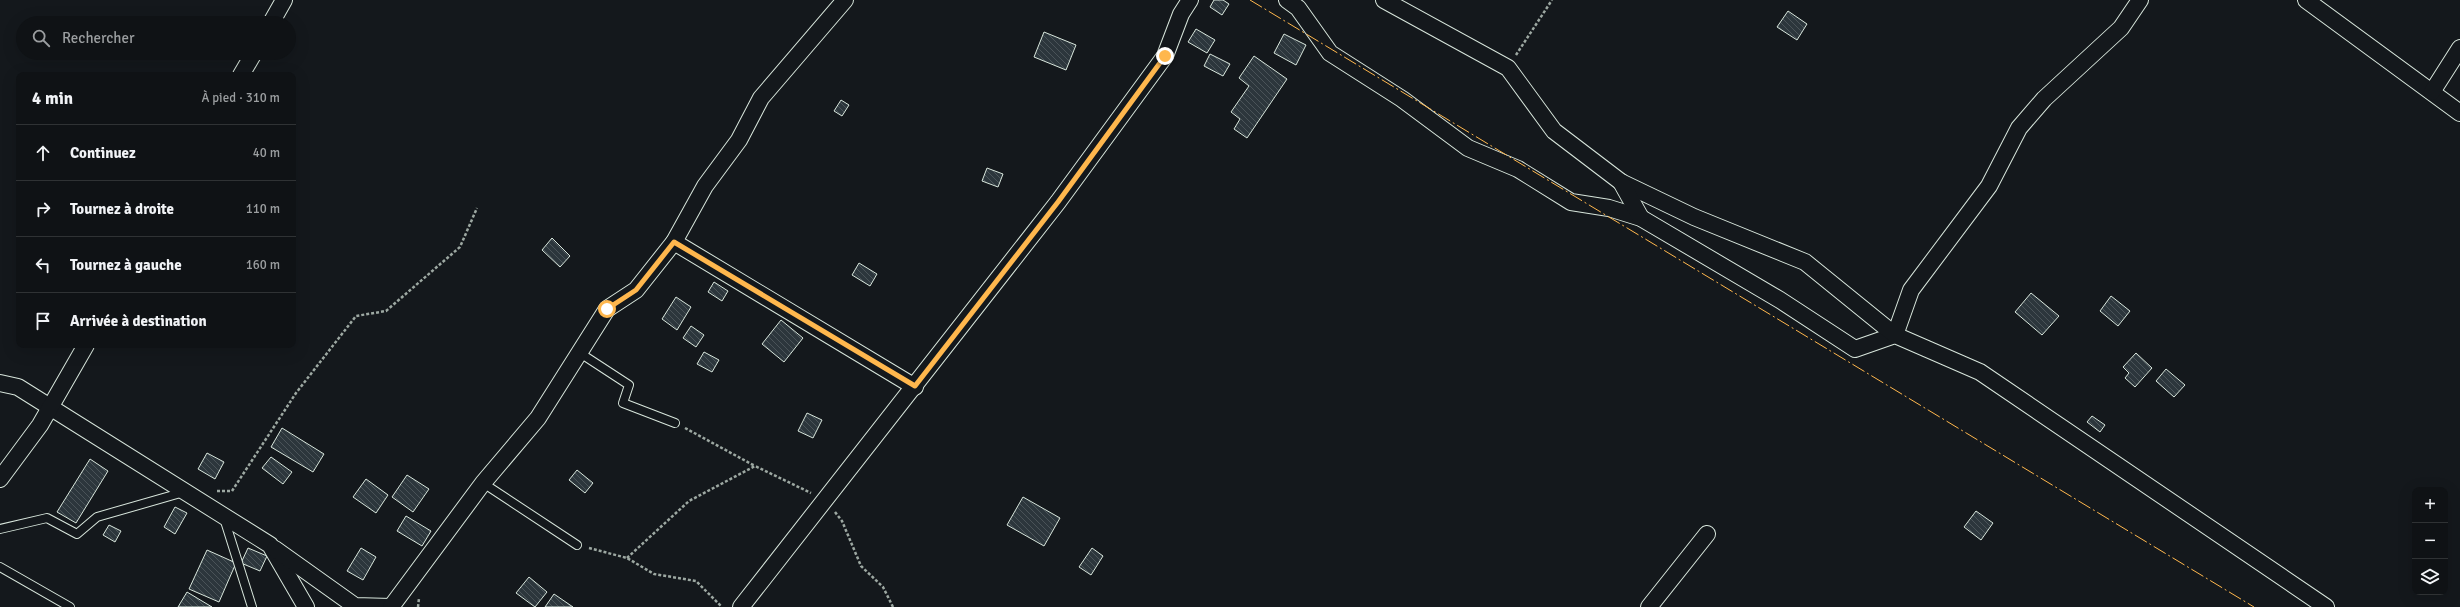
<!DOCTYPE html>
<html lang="fr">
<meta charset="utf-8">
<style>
body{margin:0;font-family:Signika,sans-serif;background:#181b1e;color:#f1f3f6}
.controls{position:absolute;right:12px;bottom:12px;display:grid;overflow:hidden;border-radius:8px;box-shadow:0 4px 16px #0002}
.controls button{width:36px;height:36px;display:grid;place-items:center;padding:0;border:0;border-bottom:1px solid #2f3234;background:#0f1215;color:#f1f3f6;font:20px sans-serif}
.stop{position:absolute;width:12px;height:12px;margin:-9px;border:3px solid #ffb74d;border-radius:50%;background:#fff}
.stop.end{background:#ffb74d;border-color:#fff;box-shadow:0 1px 4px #0008}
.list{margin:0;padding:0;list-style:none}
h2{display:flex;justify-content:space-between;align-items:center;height:52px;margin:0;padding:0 16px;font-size:17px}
h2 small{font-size:13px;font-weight:400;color:#9b9ea0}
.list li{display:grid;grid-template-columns:26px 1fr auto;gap:12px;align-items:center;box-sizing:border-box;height:56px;padding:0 16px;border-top:1px solid #2f3234}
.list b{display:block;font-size:15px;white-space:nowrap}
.list em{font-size:13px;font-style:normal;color:#9b9ea0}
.icon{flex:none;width:22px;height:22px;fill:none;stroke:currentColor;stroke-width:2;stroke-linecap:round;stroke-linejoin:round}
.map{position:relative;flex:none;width:2460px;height:607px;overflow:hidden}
.search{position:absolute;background:#0f1215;box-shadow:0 4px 16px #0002;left:16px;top:16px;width:280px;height:44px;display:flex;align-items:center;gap:10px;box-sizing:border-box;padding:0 14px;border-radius:22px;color:#9b9ea0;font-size:15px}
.panel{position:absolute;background:#0f1215;box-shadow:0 4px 16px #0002;left:16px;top:72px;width:280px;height:276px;border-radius:8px}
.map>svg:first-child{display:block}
</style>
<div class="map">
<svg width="2460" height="607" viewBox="0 0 2460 607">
<defs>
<pattern id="building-back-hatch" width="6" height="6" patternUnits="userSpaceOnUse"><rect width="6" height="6" fill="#2c363c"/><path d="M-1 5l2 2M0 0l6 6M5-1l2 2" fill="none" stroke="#4a5358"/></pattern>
</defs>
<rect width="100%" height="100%" fill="#14181c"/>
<!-- building -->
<g fill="url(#building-back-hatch)" stroke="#d8e6dc">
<polygon points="1214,0 1223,0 1229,4 1222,15 1210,7"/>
<polygon points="1788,11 1807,24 1797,40 1777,27"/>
<polygon points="1196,29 1215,40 1207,53 1188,42"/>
<polygon points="1044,32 1076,45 1066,70 1034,57"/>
<polygon points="1284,34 1306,45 1296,65 1274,53"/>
<polygon points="1210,54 1230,64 1223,76 1204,66"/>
<polygon points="1254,56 1287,79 1247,138 1234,129 1240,119 1231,112 1249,86 1239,78"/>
<polygon points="841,100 849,105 842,116 834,111"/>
<polygon points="987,168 1003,174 998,187 982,181"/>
<polygon points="552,238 570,256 560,267 542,250"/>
<polygon points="859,263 877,274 870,286 852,275"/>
<polygon points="714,282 728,291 722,301 708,292"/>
<polygon points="2031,293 2059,316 2042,335 2015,312"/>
<polygon points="2111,296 2130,311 2118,326 2100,311"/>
<polygon points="676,297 691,307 677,330 662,319"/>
<polygon points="781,320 803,338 784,362 762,344"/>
<polygon points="691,326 704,335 696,347 683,338"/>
<polygon points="704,352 719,360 712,372 697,364"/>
<polygon points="2136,353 2152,368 2135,387 2125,378 2129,373 2123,367"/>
<polygon points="2166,369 2185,385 2174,397 2156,381"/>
<polygon points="807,413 822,420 813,438 798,431"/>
<polygon points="2092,416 2105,425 2100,432 2087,422"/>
<polygon points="282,428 324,454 313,472 271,447"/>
<polygon points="207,453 224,462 215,479 198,469"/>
<polygon points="271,457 292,472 283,484 262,468"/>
<polygon points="90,459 108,471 76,523 57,512"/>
<polygon points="577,470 593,483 585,493 569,480"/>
<polygon points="407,475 429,489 413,512 392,497"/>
<polygon points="366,479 388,495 376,513 353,497"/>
<polygon points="1023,497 1060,518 1044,546 1007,525"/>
<polygon points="175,507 187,513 175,534 164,527"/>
<polygon points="1976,511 1993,523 1981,540 1964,527"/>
<polygon points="406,516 431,531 422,546 397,531"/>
<polygon points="109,525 121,531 115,542 103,535"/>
<polygon points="248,548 267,556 260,571 241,563"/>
<polygon points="361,548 376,557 363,580 347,571"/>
<polygon points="1092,548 1103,556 1091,575 1079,567"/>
<polygon points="207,550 236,563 219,602 189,589"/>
<polygon points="529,577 547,592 535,607 516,593"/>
<polygon points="187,592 212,607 178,607"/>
<polygon points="554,594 573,607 545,607"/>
</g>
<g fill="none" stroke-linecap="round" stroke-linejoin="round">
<!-- service casing -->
<g stroke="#d8e6dc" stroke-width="10">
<g id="service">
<polyline points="580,353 629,385 623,403 675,423"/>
<polyline points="483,483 577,545"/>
<polyline points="224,518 252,607"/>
<polyline points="0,529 47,518 77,534 97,517 184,492"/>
<polyline points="0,567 70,607"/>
</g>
</g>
<!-- minor casing -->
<g stroke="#d8e6dc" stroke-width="18">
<g id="minor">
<polyline points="1287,0 1298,8 1330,53 1402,99 1468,148 1518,169 1571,202 1609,208 1641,218 1780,300 1855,349 1895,335 1980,372 2326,607"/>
<polyline points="1384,0 1508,68 1554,131 1621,182 1694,217 1805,262 1895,335 1911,290 1989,186 2019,128 2044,99 2121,28 2140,0"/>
<polyline points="2306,0 2460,113"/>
<polyline points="271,23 284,0"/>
<polyline points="241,75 254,53"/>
<polyline points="2432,92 2460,48"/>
<polyline points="1621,182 1641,218"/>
<polyline points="674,242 915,387"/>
<polyline points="0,383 18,387 270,545 306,607"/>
<polyline points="0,479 40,425 86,345"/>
<polyline points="275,549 355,606 391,607"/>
<polyline points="391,607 483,483 538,418 607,309 636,290 674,242 705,186 739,140 761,98 845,0"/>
<polyline points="741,607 1058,202 1165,56 1181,14 1190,0"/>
<polyline points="1649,607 1707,534"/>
</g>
</g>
<!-- path -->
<g stroke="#9da8a2" stroke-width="2.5" stroke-dasharray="3 2" stroke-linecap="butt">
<polyline points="1516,55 1552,0"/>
<polyline points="685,428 755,466"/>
<polyline points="217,491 232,491 296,393 356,316 386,311 460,247 477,208"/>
<polyline points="835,512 842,521 861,566 883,587 893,607"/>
<polyline points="589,548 627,558 654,574 696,581 722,607"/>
<polyline points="627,558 689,501 755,466 811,493"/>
<polyline points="418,607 419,598"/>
</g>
<!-- service -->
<use href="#service" stroke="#14181c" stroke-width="8"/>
<!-- minor -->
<use href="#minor" stroke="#14181c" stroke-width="16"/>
<!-- power -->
<polyline stroke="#ffb74d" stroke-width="1" stroke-dasharray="14 3 2 3" stroke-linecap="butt" points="1250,0 2254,607"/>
</g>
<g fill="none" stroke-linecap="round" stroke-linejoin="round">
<!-- route -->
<polyline stroke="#ffb74d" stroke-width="5" points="607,309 636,290 674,242 915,386 1058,202 1165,56"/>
</g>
</svg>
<div class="controls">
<button>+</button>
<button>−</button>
<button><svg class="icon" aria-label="layers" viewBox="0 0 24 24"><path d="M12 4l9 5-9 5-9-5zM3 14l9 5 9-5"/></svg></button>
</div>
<div class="stop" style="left:607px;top:309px"></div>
<div class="stop end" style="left:1165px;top:56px"></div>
<div class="search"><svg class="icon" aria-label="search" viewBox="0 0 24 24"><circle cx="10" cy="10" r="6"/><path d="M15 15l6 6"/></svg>Rechercher</div>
<section class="panel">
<h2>4 min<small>À pied · 310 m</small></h2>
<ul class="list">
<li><svg class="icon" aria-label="ahead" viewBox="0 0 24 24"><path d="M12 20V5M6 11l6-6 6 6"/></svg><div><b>Continuez</b></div><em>40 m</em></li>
<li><svg class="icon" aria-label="right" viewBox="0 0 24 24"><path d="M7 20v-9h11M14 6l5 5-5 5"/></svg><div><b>Tournez à droite</b></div><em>110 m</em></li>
<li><svg class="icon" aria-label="left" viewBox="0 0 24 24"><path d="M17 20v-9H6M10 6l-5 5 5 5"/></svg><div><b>Tournez à gauche</b></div><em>160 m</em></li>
<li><svg class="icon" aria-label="arrive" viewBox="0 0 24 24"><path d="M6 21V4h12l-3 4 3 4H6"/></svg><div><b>Arrivée à destination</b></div></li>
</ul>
</section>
</div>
